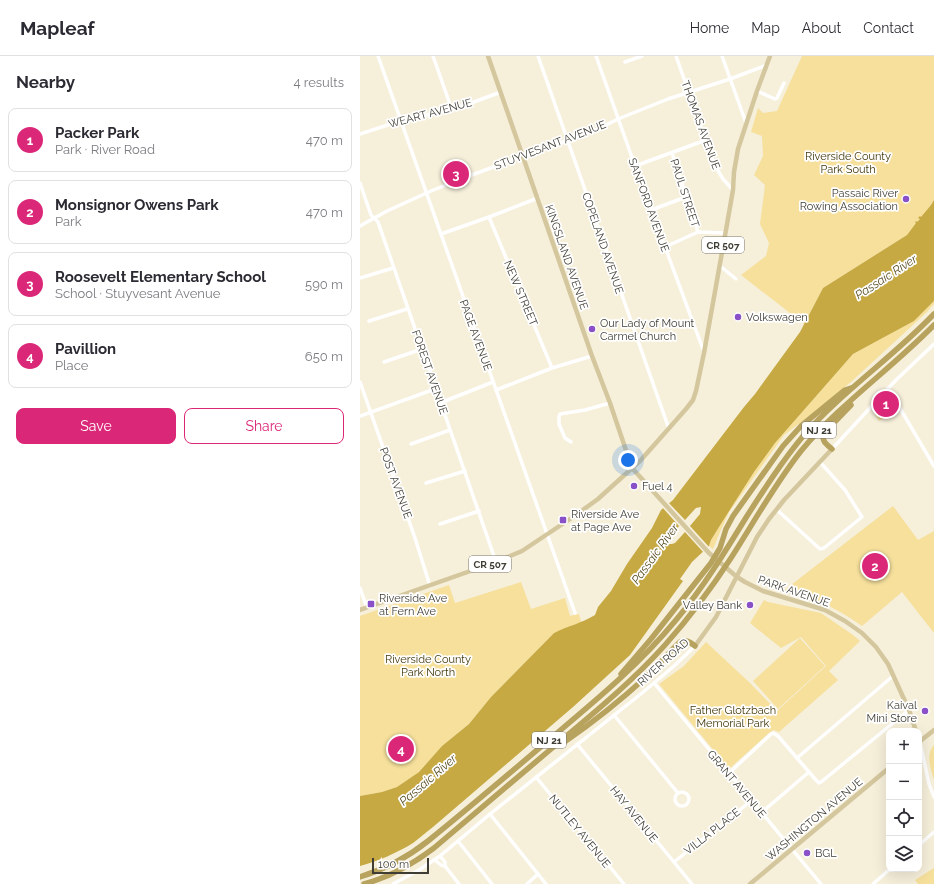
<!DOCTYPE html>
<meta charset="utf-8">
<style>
body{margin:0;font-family:Raleway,sans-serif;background:#f7f7f7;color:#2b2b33}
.controls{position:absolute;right:12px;bottom:12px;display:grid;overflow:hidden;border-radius:8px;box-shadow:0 4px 16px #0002}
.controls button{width:36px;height:36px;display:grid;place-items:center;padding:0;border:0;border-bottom:1px solid #e1e1e2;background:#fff;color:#2b2b33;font:20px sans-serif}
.scale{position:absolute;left:12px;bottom:10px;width:57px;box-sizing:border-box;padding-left:4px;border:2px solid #3f3d34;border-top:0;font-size:11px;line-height:14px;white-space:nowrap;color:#3f3d34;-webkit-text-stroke:3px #fff;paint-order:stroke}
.you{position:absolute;left:268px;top:404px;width:14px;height:14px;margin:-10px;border:3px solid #fff;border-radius:50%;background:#1a73e8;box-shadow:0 0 0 6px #1a73e833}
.badge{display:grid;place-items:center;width:26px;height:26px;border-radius:50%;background:#db2777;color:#fff;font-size:13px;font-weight:700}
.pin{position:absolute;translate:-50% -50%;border:2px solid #fff;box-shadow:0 1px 4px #0006}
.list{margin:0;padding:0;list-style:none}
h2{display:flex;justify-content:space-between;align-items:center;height:52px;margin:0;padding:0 16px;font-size:17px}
h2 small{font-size:13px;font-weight:400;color:#7c7c81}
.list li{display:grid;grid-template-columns:26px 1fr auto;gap:12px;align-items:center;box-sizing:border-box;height:64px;margin:0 8px 8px;padding:0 8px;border:1px solid #e1e1e2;border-radius:8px}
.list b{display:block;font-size:15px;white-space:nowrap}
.list p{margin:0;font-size:13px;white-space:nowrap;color:#7c7c81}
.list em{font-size:13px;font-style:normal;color:#7c7c81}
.actions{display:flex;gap:8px;padding:12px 16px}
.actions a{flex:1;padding:9px 0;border:1px solid #db2777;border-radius:8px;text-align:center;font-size:14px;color:#db2777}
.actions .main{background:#db2777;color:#fff}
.icon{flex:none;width:22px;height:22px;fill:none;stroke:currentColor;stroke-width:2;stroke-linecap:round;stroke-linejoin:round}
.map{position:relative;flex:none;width:574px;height:828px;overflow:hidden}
header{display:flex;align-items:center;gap:24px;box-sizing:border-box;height:56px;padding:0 20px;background:#fff;border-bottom:1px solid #e1e1e2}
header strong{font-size:19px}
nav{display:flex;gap:22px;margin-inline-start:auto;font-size:14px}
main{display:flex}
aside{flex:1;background:#fff}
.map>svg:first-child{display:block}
</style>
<header>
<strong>Mapleaf</strong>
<nav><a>Home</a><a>Map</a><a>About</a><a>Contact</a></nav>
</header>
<main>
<aside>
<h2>Nearby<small>4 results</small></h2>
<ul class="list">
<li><span class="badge">1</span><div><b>Packer Park</b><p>Park · River Road</p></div><em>470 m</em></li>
<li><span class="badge">2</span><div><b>Monsignor Owens Park</b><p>Park</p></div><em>470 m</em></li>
<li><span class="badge">3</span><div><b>Roosevelt Elementary School</b><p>School · Stuyvesant Avenue</p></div><em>590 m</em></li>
<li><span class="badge">4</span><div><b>Pavillion</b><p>Place</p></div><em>650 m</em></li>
</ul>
<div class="actions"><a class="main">Save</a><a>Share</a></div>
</aside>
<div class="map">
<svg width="574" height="828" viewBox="0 0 574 828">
<rect width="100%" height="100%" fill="#f6efda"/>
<!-- green -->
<g fill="#f6e09c">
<polygon points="442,0 574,0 574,144 571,149 547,179 463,232 444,268 381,219 406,200 409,187 400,168 405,129 394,119 403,100 402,80 391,76 398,52 403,57 417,55"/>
<polygon points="574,245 574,248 567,256 492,325 457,354 424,379 369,456 360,476 353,493 349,490 351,484 359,471 394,416 415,387 493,298 554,265"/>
<polygon points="528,341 536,354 519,365 513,355 525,342"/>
<path d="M 533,450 L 558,484 L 574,475 L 574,577 L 542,536 L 502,570 C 491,562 479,555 467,549 C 453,542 437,539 422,536 Z"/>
<polygon points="161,526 171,553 205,542 210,560 219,558 221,566 194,577 131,641 109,668 82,690 59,716 37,731 22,736 0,740 0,560 89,529 95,547"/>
<polygon points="404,544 408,546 461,557 493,579 500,585 469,615 478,624 419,676 414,674 409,677 369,713 299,628 324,610 346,586 390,627 417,655 466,610 441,581 421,592 390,567"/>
<polygon points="440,582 465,610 418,653 393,625"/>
<path d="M 574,689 L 574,724 C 571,713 565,699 574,689 Z"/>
<polygon points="574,812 574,828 558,828 555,824"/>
</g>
<!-- water -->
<path fill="#c6a942" d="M 574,144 L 574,245 L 554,265 L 493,298 L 415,387 L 394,416 L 359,471 L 351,484 L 349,490 L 332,506 L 320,523 L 323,525 L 270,599 L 213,651 L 73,771 C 66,776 60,782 53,787 C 37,797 18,805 0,810 L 0,740 L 22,736 L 37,731 L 59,716 L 82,690 L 109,668 L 131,641 L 194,577 C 208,570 222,567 235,559 L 238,551 L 251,535 L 267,508 L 292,472 L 301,454 L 313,444 L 384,351 L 395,338 L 440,276 L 463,232 L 547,179 L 556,167 L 555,166 L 556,165 L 557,166 L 560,163 L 558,162 L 560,160 L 561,161 L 571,149 Z"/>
<!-- pier -->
<polygon fill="#f6efda" points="308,446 325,464 334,454 336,452 341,451 340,458 330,470 350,492 344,497 325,476 315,487 312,488 308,488 308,484 309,482 319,470 302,451"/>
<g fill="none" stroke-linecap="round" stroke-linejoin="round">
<!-- minor -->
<g stroke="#fff" stroke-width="3.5">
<polyline points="18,0 215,557"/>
<polyline points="73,0 92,54"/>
<polyline points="178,0 309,373"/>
<polyline points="236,0 275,110 344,296"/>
<polyline points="316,0 354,108 363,123 373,134"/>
<polyline points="362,0 386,67"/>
<polyline points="265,6 282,0"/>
<polyline points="397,35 415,43 417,42 424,27"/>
<polyline points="0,78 46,63 92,54 141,36"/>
<polyline points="312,97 338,176"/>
<polyline points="275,110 346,84"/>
<polyline points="0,127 11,159 18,166 136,506"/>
<polyline points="291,154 326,141"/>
<polyline points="129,161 192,312"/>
<polyline points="0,170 27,155 71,135 101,123 163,100 236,74 258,63 308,43 370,23 407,9"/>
<polyline points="81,178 129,161 178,142"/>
<polyline points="305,191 338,176 366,177"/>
<polyline points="360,210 376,223"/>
<polyline points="0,222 33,212"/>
<polyline points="9,265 47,253"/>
<polyline points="24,306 62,293"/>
<polyline points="0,326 55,482 70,530"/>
<polyline points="528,332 574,410"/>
<polyline points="136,334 192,312 232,300"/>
<polyline points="80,347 133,326"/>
<polyline points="0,360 75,333"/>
<polyline points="211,386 205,382 199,368 199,361 200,358 225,354 250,347"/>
<polyline points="51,388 90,374"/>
<polyline points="472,393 536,324 574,288"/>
<polyline points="66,427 105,415"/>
<polyline points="416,453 460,493 464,492 502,461 485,434 460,406"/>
<polyline points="80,468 119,455"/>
<polyline points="0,532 7,552"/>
<polyline points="294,627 461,828"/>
<polyline points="254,659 318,737"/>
<polyline points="560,686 569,728 574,741"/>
<polyline points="217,688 332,828"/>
<polyline points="437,702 533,620"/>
<polyline points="368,718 411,678 413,677 418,680 455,723 459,727 461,726 549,654"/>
<polyline points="176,721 264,828"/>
<circle cx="322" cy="743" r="7"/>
<polyline points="401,757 449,716"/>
<polyline points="130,758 186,828"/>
<polyline points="98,785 132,828"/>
<polyline points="559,789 574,776"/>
<polyline points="80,800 85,806 85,810 99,828"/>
<polyline points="75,804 81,809 85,810"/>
<polyline points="314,806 391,745"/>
<polyline points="33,828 59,814 80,800 130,758 282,637 314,610 335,590"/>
<polyline points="167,828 178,818"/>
<polyline points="513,828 530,813"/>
</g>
<!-- major -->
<g stroke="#d4c79e" stroke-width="4.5">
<polyline points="128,0 232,300 250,347 272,412 349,497 377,521 385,526 403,535 465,554 485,565 502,577 516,591 528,608 549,654 556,675"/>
<polyline points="0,554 136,506 162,495 213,461 238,443 249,433 280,405 326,353 333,344 336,335 344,297 366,174 373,134 374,116 378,93 397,35 410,0"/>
<polyline points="335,590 356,561 397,481 409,463 424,444 472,393"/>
<polyline points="559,686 574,674"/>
<polyline points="390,828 529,712"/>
</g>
<!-- highway -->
<g stroke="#b7a25e" stroke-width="5.5">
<path d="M 472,393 C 466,388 461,385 464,377 L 491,349"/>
<polyline points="261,618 291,583 351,507 360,492 366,473 373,460 423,390 441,370 485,334 491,332"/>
<path d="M 203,687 C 232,667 260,645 286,621 C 298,610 308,597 320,586 C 326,583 330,586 335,590"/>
<path d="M 0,821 C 25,813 48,801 68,785 C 109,752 150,717 190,683 C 234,646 279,609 316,564 C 343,532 365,496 387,460 C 405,432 423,404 444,379 C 484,334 533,301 574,258"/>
<path d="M 4,828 C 30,821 53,808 74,792 C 113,759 152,726 191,693 C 230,660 270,628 305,589 C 329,562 351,533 371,502 C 394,466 415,428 441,395 C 480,348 531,313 574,269"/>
</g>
</g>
<!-- markers -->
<g fill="#8950c7" stroke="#fff" stroke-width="1.5">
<circle cx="546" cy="143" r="4"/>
<circle cx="378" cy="261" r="4"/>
<circle cx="232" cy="273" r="4"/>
<circle cx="274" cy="430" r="4"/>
<rect x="199" y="460" width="8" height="8" rx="2"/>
<rect x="7" y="544" width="8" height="8" rx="2"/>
<circle cx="390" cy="549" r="4"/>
<circle cx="565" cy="655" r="4"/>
<circle cx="447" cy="797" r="4"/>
</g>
<g text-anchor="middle" stroke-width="3.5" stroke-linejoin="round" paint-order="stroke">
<!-- shield labels -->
<g fill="#fff" stroke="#797771" stroke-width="1">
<rect x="342" y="181" width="42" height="16" rx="3"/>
<rect x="442" y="366" width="34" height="16" rx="3"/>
<rect x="109" y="500" width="42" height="16" rx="3"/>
<rect x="172" y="676" width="34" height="16" rx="3"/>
</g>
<g font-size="10" font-weight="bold" fill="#3f3d34">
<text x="363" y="193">CR 507</text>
<text x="459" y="378">NJ 21</text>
<text x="130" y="512">CR 507</text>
<text x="189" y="688">NJ 21</text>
</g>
<!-- street labels -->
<g font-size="11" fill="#3f3d34" stroke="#fff">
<text transform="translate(70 57) rotate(-15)" y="4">WEART AVENUE</text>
<text transform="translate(341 69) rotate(70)" y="4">THOMAS AVENUE</text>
<text transform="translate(190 89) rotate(-21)" y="4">STUYVESANT AVENUE</text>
<text transform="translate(325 137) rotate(72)" y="4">PAUL STREET</text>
<text transform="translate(289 149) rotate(70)" y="4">SANFORD AVENUE</text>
<text transform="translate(243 187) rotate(71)" y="4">COPELAND AVENUE</text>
<text transform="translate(207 201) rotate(71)" y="4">KINGSLAND AVENUE</text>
<text transform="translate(161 237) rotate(67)" y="4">NEW STREET</text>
<text transform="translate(116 279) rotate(70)" y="4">PAGE AVENUE</text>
<text transform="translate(70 316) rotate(71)" y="4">FOREST AVENUE</text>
<text transform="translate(36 427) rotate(70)" y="4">POST AVENUE</text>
<text transform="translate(434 535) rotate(19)" y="4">PARK AVENUE</text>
<text transform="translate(303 606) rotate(-42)" y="4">RIVER ROAD</text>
<text transform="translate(377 728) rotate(50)" y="4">GRANT AVENUE</text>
<text transform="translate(274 758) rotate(51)" y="4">HAY AVENUE</text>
<text transform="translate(454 763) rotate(-40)" y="4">WASHINGTON AVENUE</text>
<text transform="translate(220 775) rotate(51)" y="4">NUTLEY AVENUE</text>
<text transform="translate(352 775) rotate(-38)" y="4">VILLA PLACE</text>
</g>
<!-- park labels -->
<g font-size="11" fill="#43370b" stroke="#fff">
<text x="488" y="104">Riverside County<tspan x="488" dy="13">Park South</tspan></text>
<text x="68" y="607">Riverside County<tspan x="68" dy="13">Park North</tspan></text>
<text x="373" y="658">Father Glotzbach<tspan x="373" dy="13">Memorial Park</tspan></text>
</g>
<!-- poi labels -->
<g font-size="11" fill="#3f3d34" stroke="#fff" text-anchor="start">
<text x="538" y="141" text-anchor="end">Passaic River<tspan x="538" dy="13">Rowing Association</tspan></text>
<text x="386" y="265">Volkswagen</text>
<text x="240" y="271">Our Lady of Mount<tspan x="240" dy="13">Carmel Church</tspan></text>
<text x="282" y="434">Fuel 4</text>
<text x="211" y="462">Riverside Ave<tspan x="211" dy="13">at Page Ave</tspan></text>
<text x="19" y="546">Riverside Ave<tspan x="19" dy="13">at Fern Ave</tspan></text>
<text x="382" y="553" text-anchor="end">Valley Bank</text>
<text x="557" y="653" text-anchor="end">Kaival<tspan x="557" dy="13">Mini Store</tspan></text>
<text x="455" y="801">BGL</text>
</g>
<!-- water labels -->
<g font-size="12" font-style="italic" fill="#594d23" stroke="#fff">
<text transform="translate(526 221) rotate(-33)" y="4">Passaic River</text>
<text transform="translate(295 498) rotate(-54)" y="4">Passaic River</text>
<text transform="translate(68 724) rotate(-41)" y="4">Passaic River</text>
</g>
</g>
</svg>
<div class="controls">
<button>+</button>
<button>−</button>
<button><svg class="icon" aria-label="locate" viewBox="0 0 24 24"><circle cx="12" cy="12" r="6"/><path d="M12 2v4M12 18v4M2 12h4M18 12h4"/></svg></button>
<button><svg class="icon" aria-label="layers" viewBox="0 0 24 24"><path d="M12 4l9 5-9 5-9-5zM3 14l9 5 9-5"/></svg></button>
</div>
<div class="scale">100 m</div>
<div class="you"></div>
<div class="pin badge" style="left:526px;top:348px">1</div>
<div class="pin badge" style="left:515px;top:510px">2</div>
<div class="pin badge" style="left:96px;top:118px">3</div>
<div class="pin badge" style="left:41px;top:693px">4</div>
</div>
</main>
